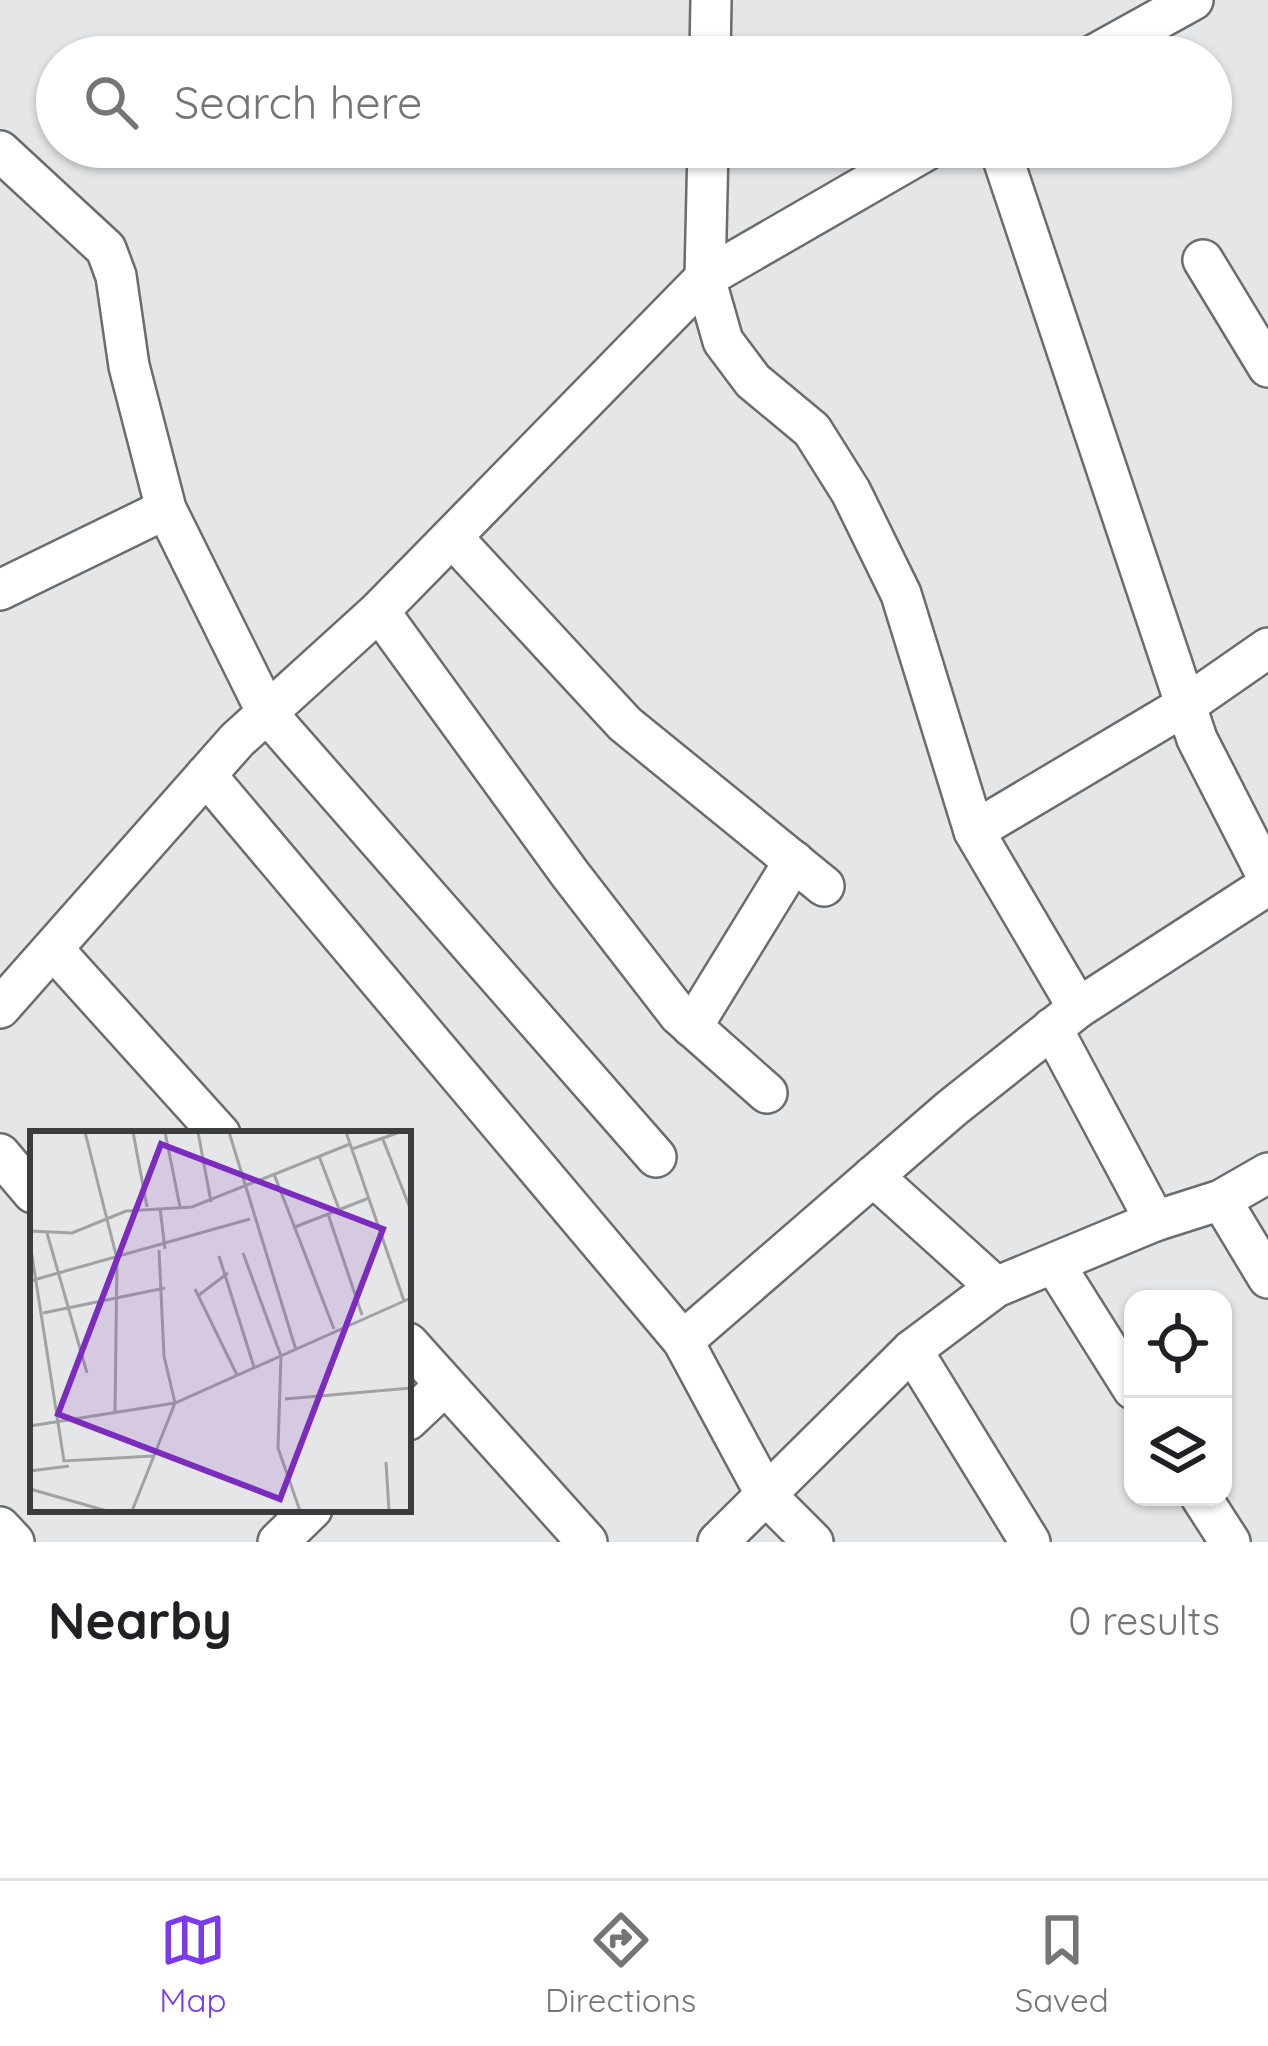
<!DOCTYPE html>
<style>
body{margin:0;font-family:Quicksand,sans-serif;background:#f6f6f6;color:#202124}
.controls{position:absolute;right:36px;bottom:36px;display:grid;overflow:hidden;border-radius:24px;box-shadow:0 3px 9px #0004}
.controls button{width:108px;height:108px;display:grid;place-items:center;padding:0;border:0;border-bottom:3px solid #e0e0e0;background:#fff;color:#202124;font:60px sans-serif}
.list{margin:0;padding:0;list-style:none}
h2{display:flex;justify-content:space-between;align-items:center;height:156px;margin:0;padding:0 48px;font-size:51px}
h2 small{font-size:39px;font-weight:400;color:#757577}
.icon{flex:none;width:66px;height:66px;fill:none;stroke:currentColor;stroke-width:2;stroke-linecap:round;stroke-linejoin:round}
.map{position:relative;flex:none;width:1268px;height:1542px;overflow:hidden}
.search{position:absolute;background:#fff;box-shadow:0 3px 9px #0004;left:36px;right:36px;top:36px;height:132px;display:flex;align-items:center;gap:30px;box-sizing:border-box;padding:0 42px;border-radius:66px;color:#757577;font-size:45px}
.sheet{height:336px;background:#fff}
nav{display:flex;justify-content:space-around;align-items:center;box-sizing:border-box;height:168px;border-top:3px solid #e0e0e0;background:#fff;font-size:33px;color:#757577}
nav a{display:grid;justify-items:center;gap:6px}
nav .on{color:#7c3aed}
.map>svg:first-child{display:block}
</style>
<div class="map">
<svg width="1268" height="1542" viewBox="0 0 1268 1542">
<rect width="100%" height="100%" fill="#e5e6e7"/>
<g fill="none" stroke-linecap="round" stroke-linejoin="round">
<!-- minor casing -->
<g stroke="#6b6c6d" stroke-width="44">
<g id="minor">
<polyline points="710,57 711,0"/>
<polyline points="1090,57 1193,0"/>
<polyline points="708,147 705,278 723,341 753,381 812,430 851,492 901,594 974,831 1078,1008"/>
<polyline points="999,147 1197,739 1268,878"/>
<polyline points="0,151 106,249 116,276 129,366 166,509 267,713 656,1157"/>
<polyline points="1203,260 1268,367"/>
<polyline points="452,537 625,724 824,886"/>
<polyline points="0,590 166,509"/>
<polyline points="379,611 570,874 679,1015 767,1093"/>
<polyline points="206,775 683,1341 766,1495 813,1542"/>
<polyline points="974,831 1186,705 1268,648"/>
<polyline points="53,949 220,1134"/>
<polyline points="0,1008 237,740 379,611 705,278 932,147"/>
<polyline points="692,1027 794,861"/>
<polyline points="1052,1028 1155,1221"/>
<polyline points="0,1154 33,1193"/>
<polyline points="873,1176 996,1287"/>
<polyline points="1221,1200 1268,1278"/>
<polyline points="1055,1265 1133,1389"/>
<polyline points="683,1341 952,1108 1078,1008 1268,885"/>
<polyline points="408,1343 587,1542"/>
<polyline points="912,1350 1030,1542"/>
<polyline points="408,1420 445,1385"/>
<polyline points="1201,1497 1230,1542"/>
<polyline points="0,1527 14,1542"/>
<polyline points="278,1542 312,1509"/>
<polyline points="718,1542 912,1350 996,1287 1155,1221 1221,1200 1268,1173"/>
</g>
</g>
<!-- minor -->
<use href="#minor" stroke="#fff" stroke-width="39"/>
</g>
<!-- overview -->
<g transform="translate(30 1131)">
<rect width="381" height="381" fill="#e5e6e7"/>
<path fill="none" stroke="#a1a2a3" stroke-width="3" d="M 55,1 L 87,128 L 85,281M 103,1 L 117,76M 135,1 L 150,76M 168,1 L 181,71M 199,1 L 266,219M 316,1 L 374,170M 352,6 L 380,77M 322,18 L 370,1M 289,25 L 309,78M 244,43 L 304,198M 130,77 L 135,118M 298,83 L 332,184M 265,96 L 339,67M 0,100 L 42,102 L 96,80 L 162,76 L 320,13M 17,102 L 57,242M 0,112 L 34,330 L 123,325M 213,122 L 251,225 L 248,317 L 270,380M 189,125 L 224,236M 0,150 L 220,88M 165,158 L 207,244M 169,164 L 198,142M 13,182 L 135,157M 255,268 L 381,257M 0,295 L 145,272 L 381,167M 356,331 L 359,380M 0,340 L 39,335M 0,358 L 77,380M 102,380 L 145,272 L 134,225 L 129,119"/>
<path fill="#7b2cbf" fill-opacity="0.15" stroke="#7b2cbf" stroke-width="6" d="M 131,13 L 353,98 L 250,368 L 28,283 Z"/>
<rect width="381" height="381" fill="none" stroke="#3b3c3c" stroke-width="6"/>
</g>
</svg>
<div class="controls">
<button><svg class="icon" aria-label="locate" viewBox="0 0 24 24"><circle cx="12" cy="12" r="6"/><path d="M12 2v4M12 18v4M2 12h4M18 12h4"/></svg></button>
<button><svg class="icon" aria-label="layers" viewBox="0 0 24 24"><path d="M12 4l9 5-9 5-9-5zM3 14l9 5 9-5"/></svg></button>
</div>
<div class="search"><svg class="icon" aria-label="search" viewBox="0 0 24 24"><circle cx="10" cy="10" r="6"/><path d="M15 15l6 6"/></svg>Search here</div>
</div>
<section class="sheet">
<h2>Nearby<small>0 results</small></h2>
<ul class="list">
</ul>
</section>
<nav>
<a class="on"><svg class="icon" aria-label="map" viewBox="0 0 24 24"><path d="M3 6l6-2 6 2 6-2v14l-6 2-6-2-6 2zM9 4v14M15 6v14"/></svg>Map</a>
<a><svg class="icon" aria-label="directions" viewBox="0 0 24 24"><path d="M12 3l9 9-9 9-9-9zM9 14v-3h6M13 9l2 2-2 2"/></svg>Directions</a>
<a><svg class="icon" aria-label="saved" viewBox="0 0 24 24"><path d="M7 4h10v16l-5-4-5 4z"/></svg>Saved</a>
</nav>
